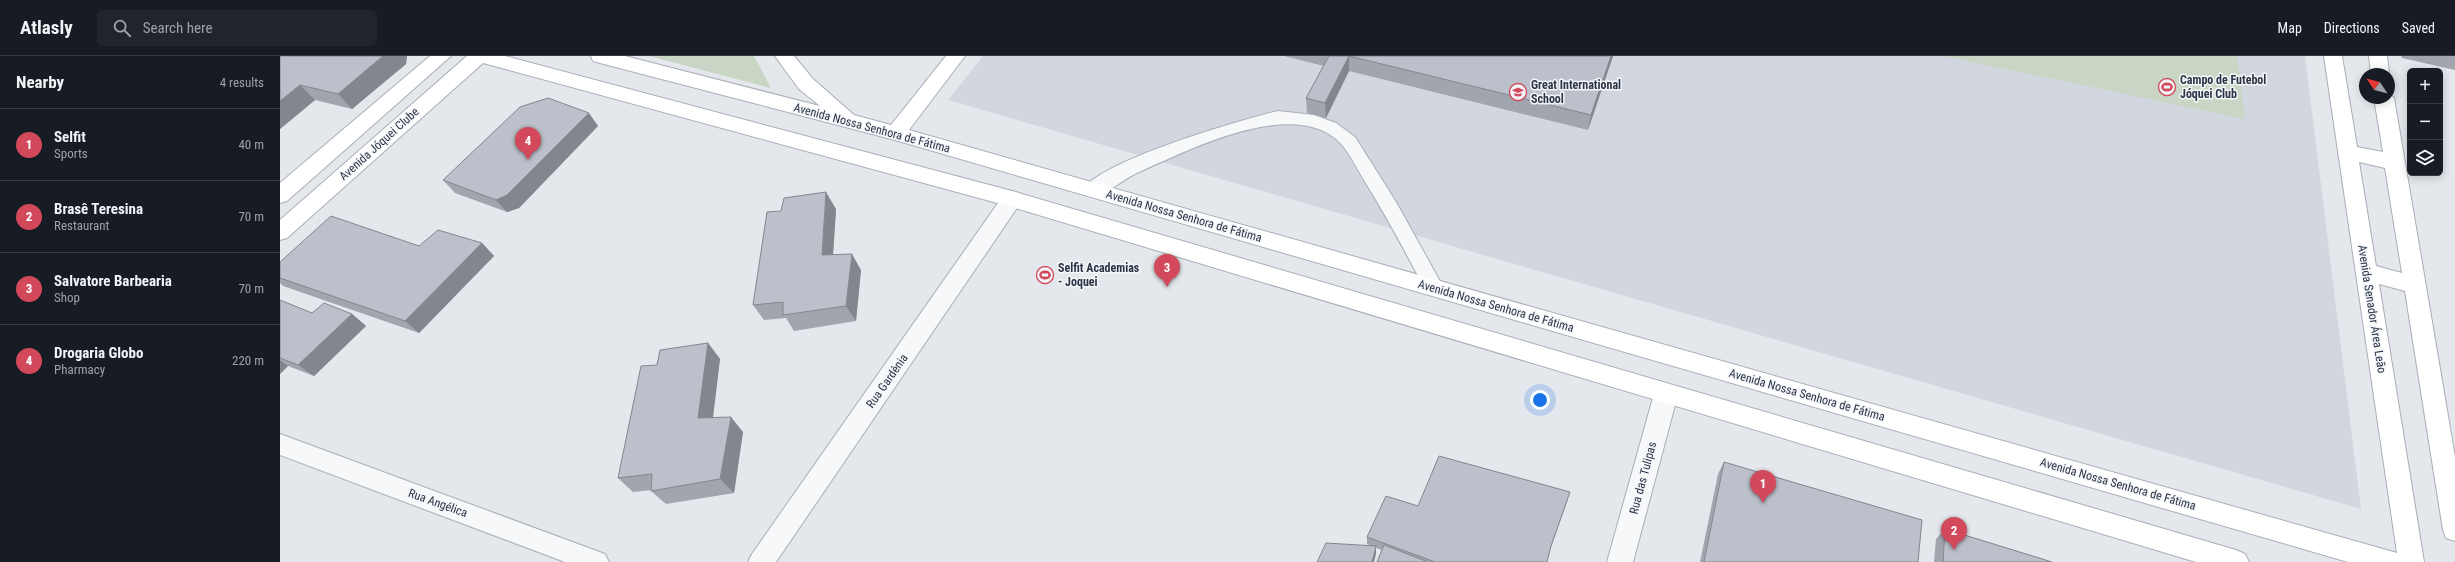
<!DOCTYPE html>
<meta charset="utf-8">
<style>
body{margin:0;font-family:"Roboto Condensed",sans-serif;background:#20242c;color:#f1f3f6}
.controls{position:absolute;right:12px;top:12px;display:grid;overflow:hidden;border-radius:6px;box-shadow:0 2px 10px #0003}
.controls button{width:36px;height:36px;display:grid;place-items:center;padding:0;border:0;border-bottom:1px solid #363941;background:#171b24;color:#f1f3f6;font:20px sans-serif}
.compass{position:absolute;left:2079px;top:12px;width:36px;height:36px;border-radius:50%;background:#171b24;box-shadow:0 2px 10px #0003;rotate:305deg}
.you{position:absolute;left:1260px;top:344px;width:14px;height:14px;margin:-10px;border:3px solid #fff;border-radius:50%;background:#1a73e8;box-shadow:0 0 0 6px #1a73e833}
.badge{display:grid;place-items:center;width:26px;height:26px;border-radius:50%;background:#d1495b;color:#fff;font-size:13px;font-weight:700}
.pin{position:absolute;translate:-50% -33px;filter:drop-shadow(0 1px 2px #0008)}
.pin::after{content:'';position:absolute;top:21px;width:14px;height:12px;background:inherit;clip-path:polygon(0 0,100% 0,50% 100%)}
.list{margin:0;padding:0;list-style:none}
h2{display:flex;justify-content:space-between;align-items:center;height:52px;margin:0;padding:0 16px;font-size:17px}
h2 small{font-size:13px;font-weight:400;color:#9ea1a6}
.list li{display:grid;grid-template-columns:26px 1fr auto;gap:12px;align-items:center;box-sizing:border-box;height:72px;padding:0 16px;border-top:1px solid #363941}
.list b{display:block;font-size:15px;white-space:nowrap}
.list p{margin:0;font-size:13px;white-space:nowrap;color:#9ea1a6}
.list em{font-size:13px;font-style:normal;color:#9ea1a6}
.icon{flex:none;width:22px;height:22px;fill:none;stroke:currentColor;stroke-width:2;stroke-linecap:round;stroke-linejoin:round}
.map{position:relative;flex:none;width:2175px;height:506px;overflow:hidden}
header{display:flex;align-items:center;gap:24px;box-sizing:border-box;height:56px;padding:0 20px;background:#171b24;border-bottom:1px solid #363941}
header strong{font-size:19px}
nav{display:flex;gap:22px;margin-inline-start:auto;font-size:14px}
.search{width:280px;height:36px;background:#20242c;display:flex;align-items:center;gap:10px;box-sizing:border-box;padding:0 14px;border-radius:6px;color:#9ea1a6;font-size:15px}
main{display:flex}
aside{flex:1;background:#171b24}
.map>svg:first-child{display:block}
</style>
<header>
<strong>Atlasly</strong>
<div class="search"><svg class="icon" aria-label="search" viewBox="0 0 24 24"><circle cx="10" cy="10" r="6"/><path d="M15 15l6 6"/></svg>Search here</div>
<nav><a>Map</a><a>Directions</a><a>Saved</a></nav>
</header>
<main>
<aside>
<h2>Nearby<small>4 results</small></h2>
<ul class="list">
<li><span class="badge">1</span><div><b>Selfit</b><p>Sports</p></div><em>40 m</em></li>
<li><span class="badge">2</span><div><b>Brasê Teresina</b><p>Restaurant</p></div><em>70 m</em></li>
<li><span class="badge">3</span><div><b>Salvatore Barbearia</b><p>Shop</p></div><em>70 m</em></li>
<li><span class="badge">4</span><div><b>Drogaria Globo</b><p>Pharmacy</p></div><em>220 m</em></li>
</ul>
</aside>
<div class="map">
<svg width="2175" height="506" viewBox="0 0 2175 506">
<rect width="100%" height="100%" fill="#e4e7ec"/>
<!-- built -->
<polygon fill="#d2d6de" points="703,0 2025,0 2081,453 668,44"/>
<!-- green -->
<g fill="#c9d6c5">
<polygon points="369,0 474,0 491,32"/>
<polygon points="1663,0 1957,0 1965,63"/>
</g>
<g fill="none" stroke-linecap="round" stroke-linejoin="round">
<!-- lane casing -->
<g stroke="#a9aeb7" stroke-width="2">
<path id="lane" d="M 998,55 L 1034,59 L 1056,67 L 1075,81 L 1116,146 L 1161,227 L 1163,232 L 1161,237 L 1154,240 L 1147,237 C 1127,199 1107,161 1084,124 C 1077,113 1071,100 1063,90 C 1018,37 907,95 857,117 C 843,123 821,144 806,139 L 803,134 C 819,105 963,63 998,55 Z"/>
</g>
<!-- street casing -->
<g stroke="#a9aeb7" stroke-width="2">
<g id="street">
<polygon points="732,135 739,137 742,143 739,149 496,506 468,506 472,498 725,137"/>
<polygon points="1386,328 1394,331 1398,338 1353,506 1327,506 1374,338 1378,331"/>
<polygon points="0,378 325,498 329,506 285,506 0,399"/>
</g>
</g>
<!-- secondary casing -->
<g stroke="#a9aeb7" stroke-width="2">
<g id="secondary">
<polygon points="150,0 171,0 7,145 0,147 0,127"/>
<polygon points="187,0 225,0 732,135 1956,494 1965,498 1969,506 1916,506 732,151 203,7 7,182 0,184 0,164"/>
<path d="M 311,0 L 345,0 L 540,50 L 519,33 L 495,0 L 514,0 L 533,23 L 574,59 L 611,69 L 666,0 L 685,0 L 629,74 L 2117,497 L 2044,0 L 2062,0 L 2077,91 L 2103,96 L 2094,42 L 2109,42 L 2109,37 L 2114,42 L 2175,401 L 2175,485 L 2166,482 L 2163,474 L 2125,235 L 2099,228 L 2144,506 L 2068,506 L 615,84 L 320,7 L 313,5 ZM 2079,106 L 2105,112 L 2122,217 L 2096,210 Z"/>
<polygon points="2089,0 2107,0 2109,18 2109,19 2091,18"/>
</g>
</g>
<!-- lane -->
<use href="#lane" fill="#f7f8fa" fill-rule="evenodd"/>
<!-- street -->
<use href="#street" fill="#f7f8fa" fill-rule="evenodd"/>
<!-- secondary -->
<use href="#secondary" fill="#fff" fill-rule="evenodd"/>
</g>
<!-- wall -->
<g fill="#a1a5ae">
<polygon points="0,0 127,0 126,8 72,53 35,44 0,73"/>
<polygon points="1004,0 1333,0 1308,74 1069,15 1046,62 1027,57 1026,42 1044,10"/>
<polygon points="2121,0 2175,0 2175,14 2122,2"/>
<polygon points="318,70 239,152 227,156 175,137 163,124"/>
<polygon points="556,153 553,198 581,214 576,265 514,275 506,262 484,264 473,249"/>
<polygon points="202,187 214,200 139,277 3,230 0,227 0,206 139,190"/>
<polygon points="0,244 32,257 72,258 86,270 34,320 8,310 0,318"/>
<polygon points="428,287 440,303 433,362 463,376 454,437 386,448 371,435 371,434 353,436 338,422 377,309"/>
<polygon points="1444,406 1638,506 1420,506 1438,418"/>
<polygon points="1288,443 1270,494 1267,506 1097,506 1102,494 1096,492 1096,498 1091,490 1087,488 1087,481 1138,450"/>
<polygon points="1665,473 1772,506 1654,506 1656,483"/>
</g>
<!-- shaded-wall -->
<g fill="#83868d">
<polygon points="103,0 127,0 126,8 72,53 58,38"/>
<polygon points="1069,0 1069,15 1046,62 1045,47"/>
<polygon points="1331,0 1333,0 1308,74 1311,59"/>
<polygon points="20,29 35,44 0,73 0,45"/>
<polygon points="309,57 318,70 239,152 227,156 216,144"/>
<polygon points="546,136 556,153 552,215 542,199"/>
<polygon points="202,187 214,200 139,277 125,265"/>
<polygon points="572,198 581,214 576,265 566,250"/>
<polygon points="72,258 86,270 34,320 18,309"/>
<polygon points="428,287 440,303 431,376 418,362"/>
<polygon points="0,304 8,310 0,318"/>
<polygon points="451,361 463,376 454,437 440,423"/>
<polygon points="1096,490 1096,498 1094,506 1092,506"/>
</g>
<!-- building -->
<g fill="#bbc0ca" stroke="#83868d">
<polygon points="0,0 103,0 58,38 20,29 0,45"/>
<polygon points="1049,0 1331,0 1311,59 1069,0 1045,47 1026,42"/>
<polygon points="268,42 309,57 227,139 216,144 163,124 240,51"/>
<polygon points="546,136 542,199 572,198 566,250 503,259 503,246 473,249 487,156 501,155 504,142"/>
<polygon points="51,160 139,190 158,174 202,187 125,265 0,222 0,206"/>
<polygon points="0,244 32,257 44,247 72,258 18,309 0,302"/>
<polygon points="428,287 418,362 451,361 440,423 371,435 372,418 338,422 361,310 377,309 380,294"/>
<polygon points="1159,400 1290,436 1271,490 1267,506 1155,506 1087,481 1106,440 1138,450"/>
<polygon points="1444,406 1642,464 1638,506 1424,506"/>
<polygon points="1665,473 1772,506 1663,506"/>
<polygon points="1046,487 1096,490 1092,506 1037,506"/>
<polygon points="1104,489 1148,506 1097,506"/>
</g>
<!-- icons -->
<defs>
<g id="stadium-ring" transform="scale(0.9)"><circle r="9.5" fill="#f4f6f9" stroke="#d1495b" stroke-width="1.5"/><path d="M0-5a6.5 5 0 1 0 0 10a6.5 5 0 1 0 0-10ZM-3.5-1.8h7v3.6h-7Z" fill="#d1495b"/></g>
<g id="school-ring" transform="scale(0.9)"><circle r="9.5" fill="#f4f6f9" stroke="#d1495b" stroke-width="1.5"/><path d="M0-5L7-2L0 1L-7-2ZM-4 1L0 2.5L4 1V4Q0 6-4 4Z" fill="#d1495b"/></g>
</defs>
<g fill-rule="evenodd">
<use href="#stadium-ring" x="1887" y="31"/>
<use href="#school-ring" x="1238" y="36"/>
<use href="#stadium-ring" x="765" y="219"/>
</g>
<g text-anchor="middle" stroke-width="3" stroke-linejoin="round" paint-order="stroke">
<!-- poi labels -->
<g font-size="12" font-weight="bold" fill="#2b3445" stroke="#f4f6f9" text-anchor="start">
<text x="1900" y="28">Campo de Futebol<tspan x="1900" dy="14">Jóquei Club</tspan></text>
<text x="1251" y="33">Great International<tspan x="1251" dy="14">School</tspan></text>
<text x="778" y="216">Selfit Academias<tspan x="778" dy="14">- Joquei</tspan></text>
</g>
<!-- street labels -->
<g font-size="12" fill="#2b3445" stroke="#f4f6f9">
<text transform="translate(592 72) rotate(15)" y="4">Avenida Nossa Senhora de Fátima</text>
<text transform="translate(99 88) rotate(-42)" y="4">Avenida Jóquei Clube</text>
<text transform="translate(904 160) rotate(16)" y="4">Avenida Nossa Senhora de Fátima</text>
<text transform="translate(1216 250) rotate(16)" y="4">Avenida Nossa Senhora de Fátima</text>
<text transform="translate(2092 253) rotate(81)" y="4">Avenida Senador Área Leão</text>
<text transform="translate(607 325) rotate(-55)" y="4">Rua Gardênia</text>
<text transform="translate(1527 339) rotate(16)" y="4">Avenida Nossa Senhora de Fátima</text>
<text transform="translate(1363 422) rotate(-75)" y="4">Rua das Tulipas</text>
<text transform="translate(1838 428) rotate(16)" y="4">Avenida Nossa Senhora de Fátima</text>
<text transform="translate(158 447) rotate(20)" y="4">Rua Angélica</text>
</g>
</g>
</svg>
<div class="controls">
<button>+</button>
<button>−</button>
<button><svg class="icon" aria-label="layers" viewBox="0 0 24 24"><path d="M12 4l9 5-9 5-9-5zM3 14l9 5 9-5"/></svg></button>
</div>
<svg class="compass" viewBox="-18 -18 36 36"><path d="M0-13l5 13h-10z" fill="#e53935"/><path d="M0 13l5-13h-10z" fill="#9ea1a6"/></svg>
<div class="you"></div>
<div class="pin badge" style="left:1483px;top:447px">1</div>
<div class="pin badge" style="left:1674px;top:494px">2</div>
<div class="pin badge" style="left:887px;top:231px">3</div>
<div class="pin badge" style="left:248px;top:104px">4</div>
</div>
</main>
